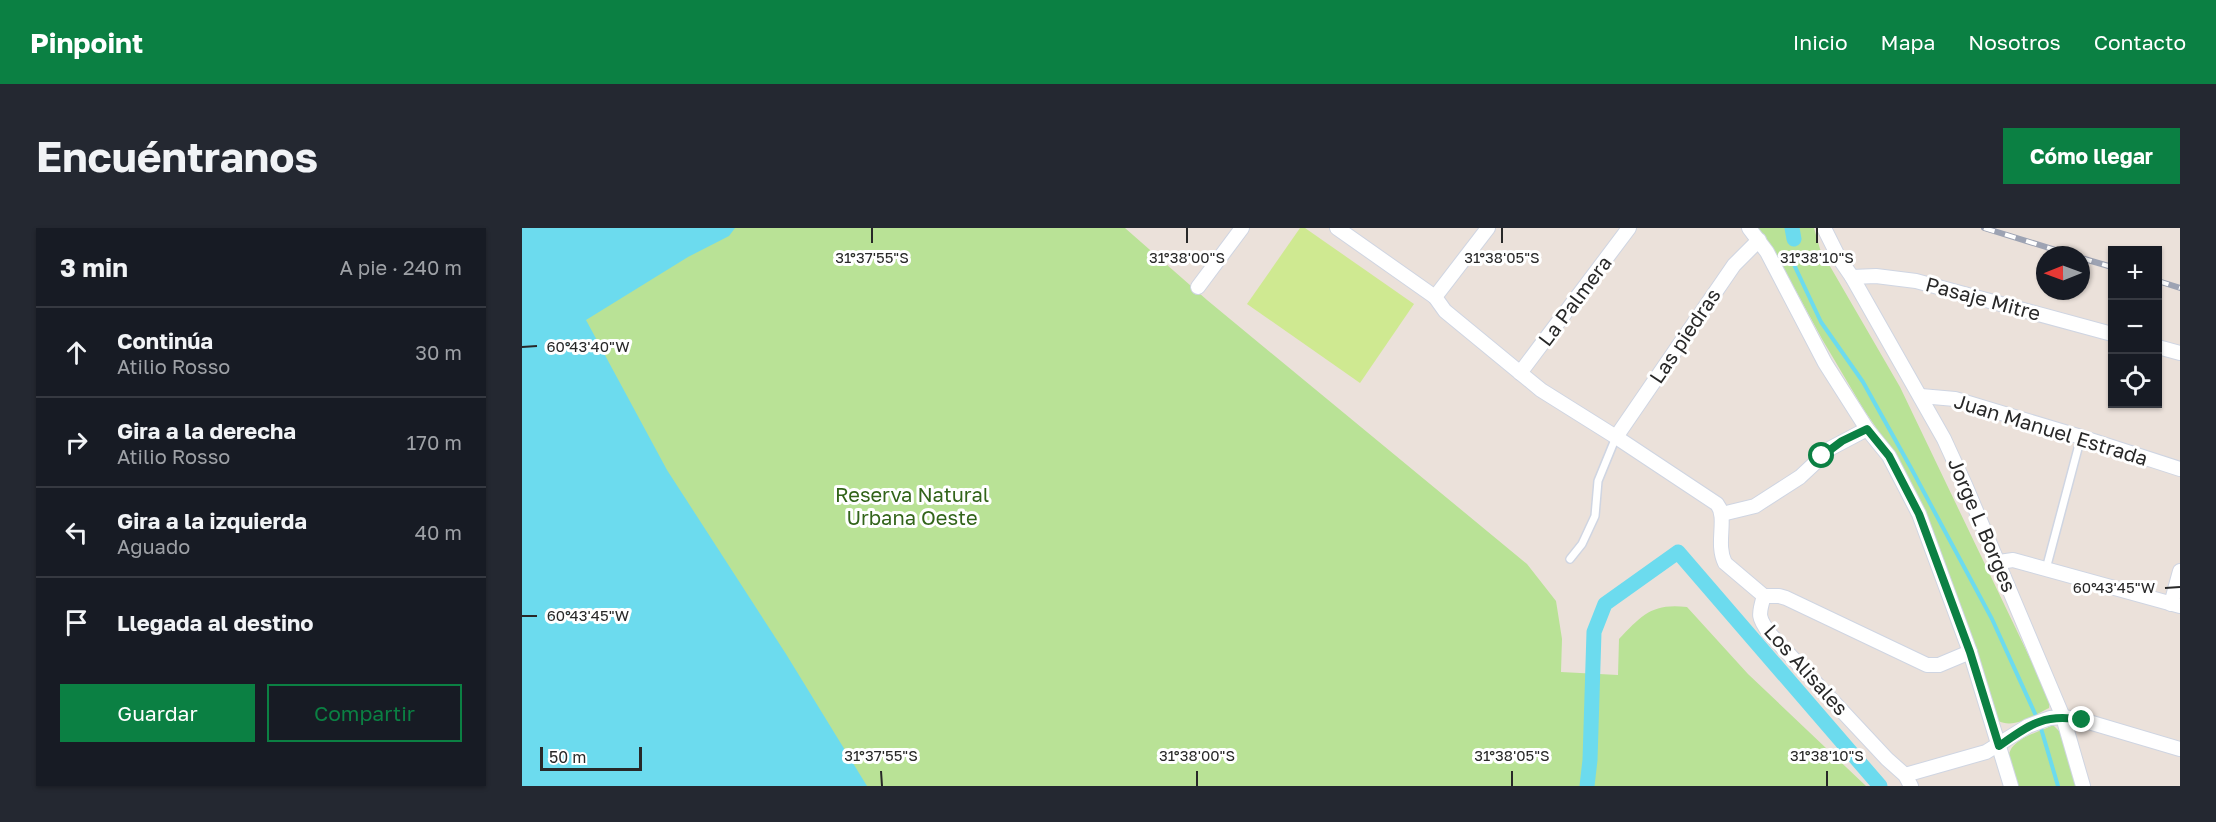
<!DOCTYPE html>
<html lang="es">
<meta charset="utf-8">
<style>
body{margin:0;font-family:"Golos Text",sans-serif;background:#242831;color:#f1f3f6}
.controls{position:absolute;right:18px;top:18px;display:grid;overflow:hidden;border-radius:0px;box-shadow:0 2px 4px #0004}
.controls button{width:54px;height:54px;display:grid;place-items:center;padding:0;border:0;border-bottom:2px solid #363941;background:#171b24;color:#f1f3f6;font:30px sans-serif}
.compass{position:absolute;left:1514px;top:18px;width:54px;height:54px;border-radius:50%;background:#171b24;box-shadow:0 2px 4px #0004;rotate:269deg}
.scale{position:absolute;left:18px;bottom:15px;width:102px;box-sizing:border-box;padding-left:6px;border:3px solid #282828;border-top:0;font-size:16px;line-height:21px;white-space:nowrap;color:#282828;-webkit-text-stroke:4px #fff;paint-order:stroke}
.stop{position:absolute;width:18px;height:18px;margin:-14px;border:4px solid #0b8043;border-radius:50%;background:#fff}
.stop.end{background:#0b8043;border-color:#fff;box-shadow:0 2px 6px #0008}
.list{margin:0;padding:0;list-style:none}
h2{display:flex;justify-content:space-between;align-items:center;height:78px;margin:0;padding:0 24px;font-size:26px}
h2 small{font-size:20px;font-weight:400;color:#9ea1a6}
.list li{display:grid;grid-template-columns:39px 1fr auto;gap:18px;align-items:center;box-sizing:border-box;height:90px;padding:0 24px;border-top:2px solid #363941}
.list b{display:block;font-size:22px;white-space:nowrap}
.list p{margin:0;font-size:20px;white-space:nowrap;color:#9ea1a6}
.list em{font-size:20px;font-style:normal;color:#9ea1a6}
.actions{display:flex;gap:12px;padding:18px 24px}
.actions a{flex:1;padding:14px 0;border:2px solid #0b8043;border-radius:0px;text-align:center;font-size:21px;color:#0b8043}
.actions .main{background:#0b8043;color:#fff}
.icon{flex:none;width:33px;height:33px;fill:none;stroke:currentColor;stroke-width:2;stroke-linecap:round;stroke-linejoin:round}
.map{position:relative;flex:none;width:1658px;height:558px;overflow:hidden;border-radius:0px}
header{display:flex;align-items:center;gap:36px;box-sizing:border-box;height:84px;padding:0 30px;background:#0b8043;color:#fff}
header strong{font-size:28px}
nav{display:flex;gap:33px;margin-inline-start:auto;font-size:21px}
.intro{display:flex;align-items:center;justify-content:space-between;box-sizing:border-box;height:144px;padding:0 36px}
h1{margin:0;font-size:42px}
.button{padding:15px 27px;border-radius:0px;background:#0b8043;color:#fff;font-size:21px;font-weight:700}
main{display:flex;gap:36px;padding:0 36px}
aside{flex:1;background:#171b24;border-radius:0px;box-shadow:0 2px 4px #0004}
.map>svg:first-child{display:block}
</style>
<header>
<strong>Pinpoint</strong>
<nav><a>Inicio</a><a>Mapa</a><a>Nosotros</a><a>Contacto</a></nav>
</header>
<div class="intro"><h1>Encuéntranos</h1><a class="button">Cómo llegar</a></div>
<main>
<aside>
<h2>3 min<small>A pie · 240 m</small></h2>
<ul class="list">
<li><svg class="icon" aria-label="ahead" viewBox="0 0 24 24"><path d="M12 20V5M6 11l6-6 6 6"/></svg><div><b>Continúa</b><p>Atilio Rosso</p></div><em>30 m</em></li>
<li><svg class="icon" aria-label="right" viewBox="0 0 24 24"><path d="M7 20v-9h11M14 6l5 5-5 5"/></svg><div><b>Gira a la derecha</b><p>Atilio Rosso</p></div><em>170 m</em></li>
<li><svg class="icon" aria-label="left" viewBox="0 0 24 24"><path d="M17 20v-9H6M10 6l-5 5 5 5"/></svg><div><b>Gira a la izquierda</b><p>Aguado</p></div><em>40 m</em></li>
<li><svg class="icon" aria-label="arrive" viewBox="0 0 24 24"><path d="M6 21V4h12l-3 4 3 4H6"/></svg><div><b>Llegada al destino</b></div></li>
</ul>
<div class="actions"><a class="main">Guardar</a><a>Compartir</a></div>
</aside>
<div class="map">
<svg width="1658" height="558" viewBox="0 0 1658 558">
<rect width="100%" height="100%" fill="#ebe1da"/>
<!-- green -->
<g fill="#b9e296">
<path d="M 0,0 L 603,0 L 685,72 L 1005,336 L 1034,373 L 1040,411 L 1039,444 L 1096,447 L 1097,411 C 1120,387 1130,375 1165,379 L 1226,446 L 1344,558 L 0,558 Z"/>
<path d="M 1235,0 L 1292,0 L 1298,21 L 1378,159 L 1528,472 L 1527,480 C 1512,487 1493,501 1476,493 L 1375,230 L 1342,182 L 1300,111 L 1254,26 Z"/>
<path d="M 1531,497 L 1539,505 L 1555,558 L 1494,558 C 1492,549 1487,539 1487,530 C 1486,511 1518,504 1531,497 Z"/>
</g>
<!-- pitch -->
<polygon fill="#cfe991" points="778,0 783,0 892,76 838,155 725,76"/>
<!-- water -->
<polygon fill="#6cdbee" points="0,0 213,0 207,8 166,29 64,92 145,242 264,426 345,558 0,558"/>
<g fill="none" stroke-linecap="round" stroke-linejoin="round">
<!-- stream -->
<g stroke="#6cdbee" stroke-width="4">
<polyline points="1267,26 1299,94 1341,154 1389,240 1470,391 1515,490"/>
<polyline points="1518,497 1536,558"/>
</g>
<!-- canal -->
<g stroke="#6cdbee" stroke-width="15">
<polyline points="1270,0 1272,11"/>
<polyline points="1065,558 1068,532 1072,404 1083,376 1156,324 1358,558"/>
</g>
<!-- lane casing -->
<g stroke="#cfd5e2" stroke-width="10">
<g id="lane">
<polyline points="1048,331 1060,316 1073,288 1076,253 1094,209"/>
<polyline points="1524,341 1559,209"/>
</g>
</g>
<!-- street casing -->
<g stroke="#cfd5e2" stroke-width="16">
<g id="street">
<path d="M 815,0 L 913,69 L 923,83 L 1019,162 L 1094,209 L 1195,276 C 1206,290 1193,315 1203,335 L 1242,368 C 1236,387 1236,390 1248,406 L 1365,531 L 1383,547 L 1389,558"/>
<polyline points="1227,0 1245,24 1303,135 1345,201"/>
<polyline points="1302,0 1317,30 1330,49 1422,211 1444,259 1541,489 1561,558"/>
<polyline points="1330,49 1354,48 1394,53 1590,106"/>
<polyline points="676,59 720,0"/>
<polyline points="913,69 966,0"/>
<polyline points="1636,119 1658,125"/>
<polyline points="998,145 1107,0"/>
<polyline points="1399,168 1433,171 1559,209 1658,241"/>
<polyline points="1094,209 1212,37 1237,12"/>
<polyline points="1200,286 1233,278 1278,249 1309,220 1345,201 1367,228 1397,286 1448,424 1489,558"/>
<polyline points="1477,334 1491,332 1658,378"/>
<polyline points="1242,368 1257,368 1264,370 1405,437 1417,437 1448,424"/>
<polyline points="1649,376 1658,343"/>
<polyline points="1383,547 1464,524 1506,498 1528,490 1541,489 1560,492 1658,521"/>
</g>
</g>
<!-- lane -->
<use href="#lane" stroke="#fff" stroke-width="7"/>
<!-- street -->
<use href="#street" stroke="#fff" stroke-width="14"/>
<!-- rail casing -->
<g stroke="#9da3b3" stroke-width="6">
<g id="rail">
<polyline points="1462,0 1550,27"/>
<polyline points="1559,30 1590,39"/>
<polyline points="1636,53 1658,60"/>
</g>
</g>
<!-- rail -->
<use href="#rail" stroke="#fff" stroke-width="4" stroke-dasharray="11" stroke-linecap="butt"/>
</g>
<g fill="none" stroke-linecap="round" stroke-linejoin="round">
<!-- route -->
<path stroke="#0b8043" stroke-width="8" d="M 1300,228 L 1320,213 L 1345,201 L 1367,228 L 1397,286 L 1448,424 L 1477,518 C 1507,497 1522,485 1560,492"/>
</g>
<!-- ticks -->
<path fill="none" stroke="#282828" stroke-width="2" d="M 350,0 L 350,15M 665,0 L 665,15M 980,0 L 980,15M 1295,0 L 1295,15M 0,119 L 15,118M 1643,360 L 1658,359M 0,388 L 15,388M 359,543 L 360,558M 675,543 L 675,558M 990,543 L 990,558M 1305,543 L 1305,558"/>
<g text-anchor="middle" stroke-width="6" stroke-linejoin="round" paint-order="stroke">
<!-- street labels -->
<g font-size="20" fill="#282828" stroke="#fff">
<text transform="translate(1461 71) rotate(15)" y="7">Pasaje Mitre</text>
<text transform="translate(1053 73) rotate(-53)" y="7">La Palmera</text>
<text transform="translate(1163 108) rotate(-56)" y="7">Las piedras</text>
<text transform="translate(1529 202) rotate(17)" y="7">Juan Manuel Estrada</text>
<text transform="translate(1460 297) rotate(67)" y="7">Jorge L Borges</text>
<text transform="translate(1284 442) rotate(48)" y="7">Los Alisales</text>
</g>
<!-- park labels -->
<g font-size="20" fill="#32641a" stroke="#fff">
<text x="390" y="274">Reserva Natural<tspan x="390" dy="23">Urbana Oeste</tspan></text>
</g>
</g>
<g font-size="15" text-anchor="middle" fill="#282828" stroke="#fff" stroke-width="6" stroke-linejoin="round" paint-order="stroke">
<text x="350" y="35">31°37'55"S</text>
<text x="665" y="35">31°38'00"S</text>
<text x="980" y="35">31°38'05"S</text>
<text x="1295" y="35">31°38'10"S</text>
<text x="66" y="124">60°43'40"W</text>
<text x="1592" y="365">60°43'45"W</text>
<text x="66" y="393">60°43'45"W</text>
<text x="359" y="533">31°37'55"S</text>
<text x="675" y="533">31°38'00"S</text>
<text x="990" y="533">31°38'05"S</text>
<text x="1305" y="533">31°38'10"S</text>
</g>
</svg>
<div class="controls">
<button>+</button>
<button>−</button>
<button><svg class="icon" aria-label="locate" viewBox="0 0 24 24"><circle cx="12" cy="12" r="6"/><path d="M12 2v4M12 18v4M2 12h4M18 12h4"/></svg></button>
</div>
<svg class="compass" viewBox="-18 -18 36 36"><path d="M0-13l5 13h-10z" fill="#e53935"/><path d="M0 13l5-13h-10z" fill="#9ea1a6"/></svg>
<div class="scale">50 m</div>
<div class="stop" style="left:1300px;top:228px"></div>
<div class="stop end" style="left:1560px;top:492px"></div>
</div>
</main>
